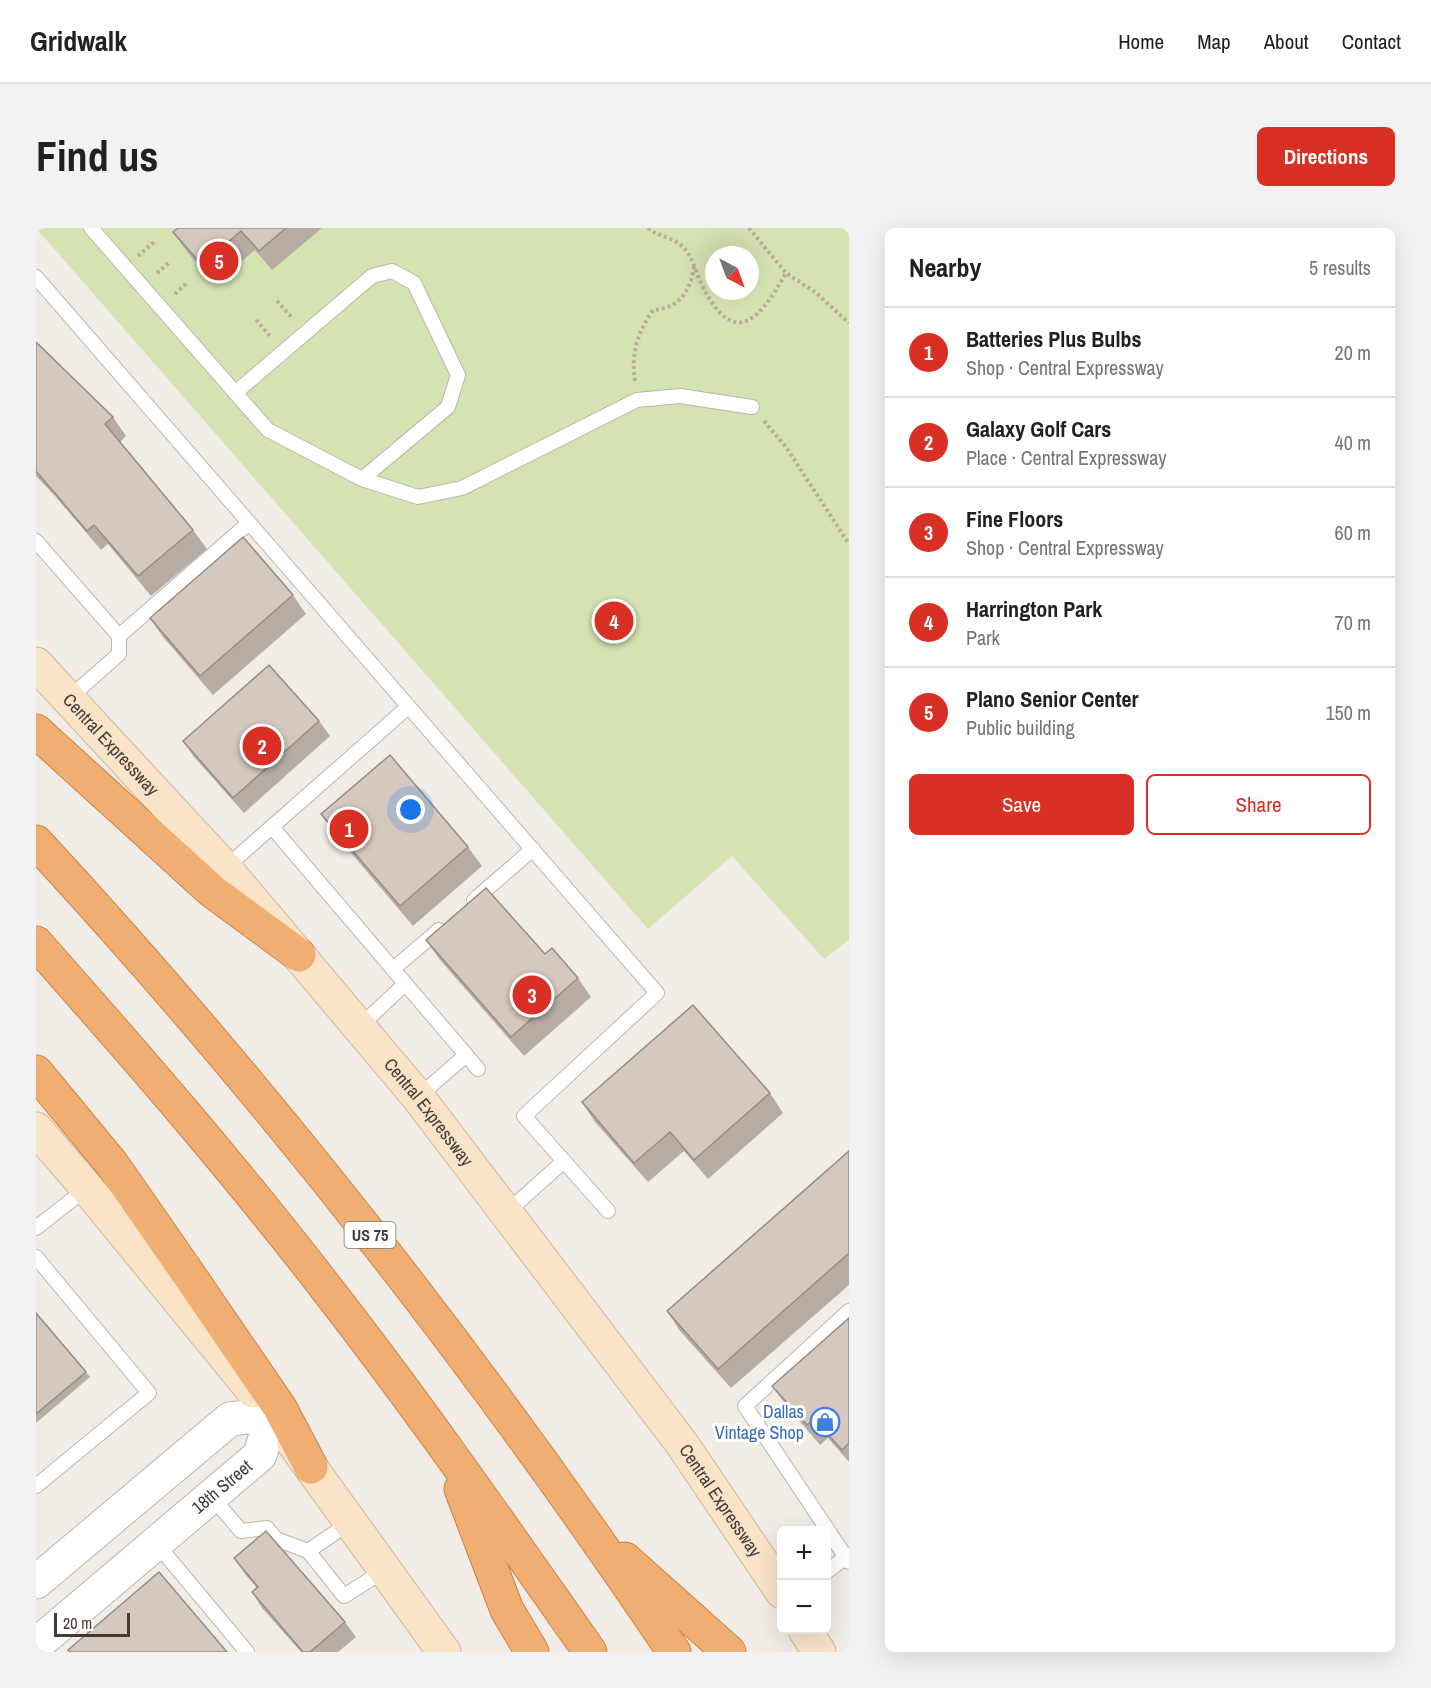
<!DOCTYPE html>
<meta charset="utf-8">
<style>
body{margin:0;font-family:"Archivo Narrow",sans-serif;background:#f2f2f2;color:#202124}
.controls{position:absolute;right:18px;bottom:18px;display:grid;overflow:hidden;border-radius:9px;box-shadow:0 6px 24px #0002}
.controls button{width:54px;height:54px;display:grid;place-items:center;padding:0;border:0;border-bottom:2px solid #e0e0e0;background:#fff;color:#202124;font:30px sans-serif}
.compass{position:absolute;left:669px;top:18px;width:54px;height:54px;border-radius:50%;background:#fff;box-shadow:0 6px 24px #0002;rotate:139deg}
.scale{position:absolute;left:18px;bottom:15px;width:76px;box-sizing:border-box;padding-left:6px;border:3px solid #433b36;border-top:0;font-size:16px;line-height:21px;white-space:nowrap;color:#433b36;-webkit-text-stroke:4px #fff;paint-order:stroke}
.you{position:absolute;left:375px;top:582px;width:21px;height:21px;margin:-15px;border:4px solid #fff;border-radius:50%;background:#1a73e8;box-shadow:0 0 0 9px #1a73e833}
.badge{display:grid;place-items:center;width:39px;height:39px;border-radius:50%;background:#d93025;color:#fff;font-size:20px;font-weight:700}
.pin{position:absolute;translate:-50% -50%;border:3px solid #fff;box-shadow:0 2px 6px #0006}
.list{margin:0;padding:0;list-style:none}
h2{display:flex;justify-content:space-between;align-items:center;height:78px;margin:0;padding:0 24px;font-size:26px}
h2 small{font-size:20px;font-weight:400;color:#757577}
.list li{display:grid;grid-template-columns:39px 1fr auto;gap:18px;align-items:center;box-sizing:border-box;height:90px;padding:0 24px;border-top:2px solid #e0e0e0}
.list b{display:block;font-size:22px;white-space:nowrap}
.list p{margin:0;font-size:20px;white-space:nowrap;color:#757577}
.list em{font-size:20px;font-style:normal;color:#757577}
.actions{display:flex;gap:12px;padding:18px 24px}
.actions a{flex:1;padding:14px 0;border:2px solid #d93025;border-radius:9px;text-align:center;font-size:21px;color:#d93025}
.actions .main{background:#d93025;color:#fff}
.map{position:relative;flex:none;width:813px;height:1424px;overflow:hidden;border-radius:9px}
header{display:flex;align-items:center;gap:36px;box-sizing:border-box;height:84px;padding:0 30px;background:#fff;border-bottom:2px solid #e0e0e0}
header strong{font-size:28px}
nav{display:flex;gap:33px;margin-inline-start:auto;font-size:21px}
.intro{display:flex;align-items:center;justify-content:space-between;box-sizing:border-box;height:144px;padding:0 36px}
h1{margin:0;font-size:42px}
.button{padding:15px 27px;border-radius:9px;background:#d93025;color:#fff;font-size:21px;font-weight:700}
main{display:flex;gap:36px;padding:0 36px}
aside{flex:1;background:#fff;border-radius:9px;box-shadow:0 6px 24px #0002}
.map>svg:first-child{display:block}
</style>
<header>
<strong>Gridwalk</strong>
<nav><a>Home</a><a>Map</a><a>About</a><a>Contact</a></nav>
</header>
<div class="intro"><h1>Find us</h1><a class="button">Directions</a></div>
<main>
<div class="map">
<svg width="813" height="1424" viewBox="0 0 813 1424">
<rect width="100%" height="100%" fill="#f1ece6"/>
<!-- green -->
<path fill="#d5e2b2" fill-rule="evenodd" d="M 0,0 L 813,0 L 813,712 L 788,731 L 696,628 L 612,701 ZM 678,27 L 714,27 L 714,63 L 678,63 Z"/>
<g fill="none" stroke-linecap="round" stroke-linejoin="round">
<!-- service casing -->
<g stroke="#bfb5ac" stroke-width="16">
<g id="service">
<polyline points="55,0 232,202 326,251 382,269 426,260 601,172 644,168 716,179"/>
<polyline points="0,49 621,765 488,888 572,983"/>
<polyline points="199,165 336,48 356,43 378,55 422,147 412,179 326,251"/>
<polyline points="0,313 83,408"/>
<polyline points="32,471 83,426 83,408 213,295"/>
<polyline points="236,599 442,841"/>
<polyline points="189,640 372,479"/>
<polyline points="438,672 497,621"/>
<polyline points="357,741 403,702"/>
<polyline points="324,798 369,756"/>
<polyline points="382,869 430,827"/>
<polyline points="471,984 528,933"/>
<polyline points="0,1000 51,960"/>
<polyline points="0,1029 113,1165 0,1258"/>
<polyline points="813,1083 709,1178 813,1334"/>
<polyline points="175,1268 205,1303 231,1300 240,1311 272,1323"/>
<polyline points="315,1294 272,1323 308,1368 349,1342"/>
<polyline points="120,1315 211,1424"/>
<polyline points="790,1344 813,1327"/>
</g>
</g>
<!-- tertiary casing -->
<g stroke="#bfb5ac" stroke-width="35">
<polyline id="tertiary" points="0,1354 194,1191 236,1186 224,1227 0,1417"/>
</g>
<!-- secondary casing -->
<g stroke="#d0b89c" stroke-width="35">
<g id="secondary">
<path id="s1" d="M 0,436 L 189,640 L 382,869 L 646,1216 L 746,1364"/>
<polyline points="0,901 51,960 217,1163"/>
<polyline points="258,1216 408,1424"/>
<polyline points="769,1402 783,1424"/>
</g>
</g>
<!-- motorway casing -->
<g stroke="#ce8143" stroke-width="35">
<g id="motorway">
<polyline points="0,503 176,663 263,727"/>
<path d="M 0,614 C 233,866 446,1139 638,1424"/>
<path d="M 0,715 C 101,829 201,944 294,1065 C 385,1182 469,1303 554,1424"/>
<polyline points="0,844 76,936 151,1044 244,1180 275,1239"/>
<polyline points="425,1261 471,1382 496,1424"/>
<polyline points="589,1331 693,1424"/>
</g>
</g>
<!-- path -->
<g stroke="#bcab9c" stroke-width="4" stroke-dasharray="3 3" stroke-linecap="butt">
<path d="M 612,0 C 623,9 638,9 648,20 C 657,30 660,45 666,57 C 699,124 725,89 750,45"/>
<polyline points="713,0 750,45 779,64 813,95"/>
<polyline points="102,28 118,14"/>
<polyline points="121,45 134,34"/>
<polyline points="139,66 152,54"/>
<polyline points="241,73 257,91"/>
<polyline points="220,92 235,109"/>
<path d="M 599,153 C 595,125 601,106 617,82 C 643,80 654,64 658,39"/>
<polyline points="728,193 750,219 813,316"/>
</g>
<!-- service -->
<use href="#service" stroke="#fff" stroke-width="14"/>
<!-- tertiary -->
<use href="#tertiary" stroke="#fff" stroke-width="33"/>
<!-- secondary -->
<use href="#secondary" stroke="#f9e4c8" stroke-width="33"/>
<!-- motorway -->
<use href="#motorway" stroke="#f0ae72" stroke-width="33"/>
</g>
<!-- wall -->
<g fill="#b7aca4">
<polygon points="142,0 286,0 236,42 219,22 179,56 151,24 137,4"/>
<polygon points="0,114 77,189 90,208 84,214 157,302 171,321 115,368 72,316 65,322 19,268 0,248"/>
<polygon points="257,367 270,386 177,467 127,409 114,390"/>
<polygon points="283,493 294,508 208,585 158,529 147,513"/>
<polygon points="285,586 432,619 446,638 377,698 299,606"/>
<polygon points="390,712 509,726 542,750 555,769 488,828 404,732"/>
<polygon points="734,865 747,885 672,951 648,923 612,954 559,894 546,874"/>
<polygon points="813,923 813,1057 695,1160 644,1103 631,1083"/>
<polygon points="0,1085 54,1149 0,1195"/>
<polygon points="813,1090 813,1234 792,1210 784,1217 750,1177 736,1158"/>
<polygon points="198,1330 309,1394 320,1409 302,1424 265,1424 226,1380 216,1364 221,1360 209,1346"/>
</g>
<!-- building -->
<g fill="#d5c8bf" stroke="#958c86" stroke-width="1.5">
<polygon points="142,0 250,0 223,23 205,3 166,37 137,4"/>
<polygon points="0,114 77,189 69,196 157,302 102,348 58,297 51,303 0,243"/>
<polygon points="207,309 257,367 164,448 114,390"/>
<polygon points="233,437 283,493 197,570 147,513"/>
<polygon points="354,527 432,619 364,678 285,586"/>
<polygon points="450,660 509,726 516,720 542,750 475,809 390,712"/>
<polygon points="657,777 734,865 658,932 634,904 598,935 546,874"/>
<polygon points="813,923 813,1025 682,1141 631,1083"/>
<polygon points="0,1085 50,1144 0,1186"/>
<polygon points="813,1090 813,1215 806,1222 778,1191 771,1197 736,1158"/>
<polygon points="230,1303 309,1394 274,1424 267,1424 216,1364 222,1359 198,1330"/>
<polygon points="123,1344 191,1424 34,1424 32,1422"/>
</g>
<!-- icons -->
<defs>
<g id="shop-ring" transform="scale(1.5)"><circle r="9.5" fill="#fff" stroke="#3f7fe0" stroke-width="1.5"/><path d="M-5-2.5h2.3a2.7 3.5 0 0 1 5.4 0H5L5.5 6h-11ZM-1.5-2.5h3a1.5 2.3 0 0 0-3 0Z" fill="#3f7fe0"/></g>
</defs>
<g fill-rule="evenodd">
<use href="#shop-ring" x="789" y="1194"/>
</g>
<g text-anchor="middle" stroke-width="6" stroke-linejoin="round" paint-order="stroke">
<!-- shield labels -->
<rect fill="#fff" stroke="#7b7672" stroke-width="1.5" x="308.5" y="994" width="51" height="26" rx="4.5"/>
<g font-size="16" font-weight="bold" fill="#433b36">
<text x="334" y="1013">US 75</text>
</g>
<!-- street labels -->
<g font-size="18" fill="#433b36" stroke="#fff">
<text dy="6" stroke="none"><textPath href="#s1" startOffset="110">Central Expressway</textPath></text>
<text dy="6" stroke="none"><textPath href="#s1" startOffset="596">Central Expressway</textPath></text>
<text transform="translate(186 1259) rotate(-40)" y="6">18th Street</text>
<text dy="6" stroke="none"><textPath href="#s1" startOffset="1082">Central Expressway</textPath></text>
</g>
<!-- shop labels -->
<g font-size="18" fill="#366cbe" stroke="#fff" text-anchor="end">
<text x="768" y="1190">Dallas<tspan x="768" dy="21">Vintage Shop</tspan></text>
</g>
</g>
</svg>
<div class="controls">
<button>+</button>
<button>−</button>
</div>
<svg class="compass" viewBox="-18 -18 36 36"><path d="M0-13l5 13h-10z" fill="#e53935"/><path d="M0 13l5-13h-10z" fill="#757577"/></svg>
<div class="scale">20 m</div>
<div class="you"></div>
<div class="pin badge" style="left:313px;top:601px">1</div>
<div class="pin badge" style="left:226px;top:518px">2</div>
<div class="pin badge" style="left:496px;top:767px">3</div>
<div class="pin badge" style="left:578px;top:393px">4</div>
<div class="pin badge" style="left:183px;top:33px">5</div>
</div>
<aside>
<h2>Nearby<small>5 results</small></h2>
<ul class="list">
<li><span class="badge">1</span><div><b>Batteries Plus Bulbs</b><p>Shop · Central Expressway</p></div><em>20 m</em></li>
<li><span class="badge">2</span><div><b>Galaxy Golf Cars</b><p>Place · Central Expressway</p></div><em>40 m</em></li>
<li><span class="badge">3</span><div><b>Fine Floors</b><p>Shop · Central Expressway</p></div><em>60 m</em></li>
<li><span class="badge">4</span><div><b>Harrington Park</b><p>Park</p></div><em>70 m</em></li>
<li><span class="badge">5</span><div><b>Plano Senior Center</b><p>Public building</p></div><em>150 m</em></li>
</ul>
<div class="actions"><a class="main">Save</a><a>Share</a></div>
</aside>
</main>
